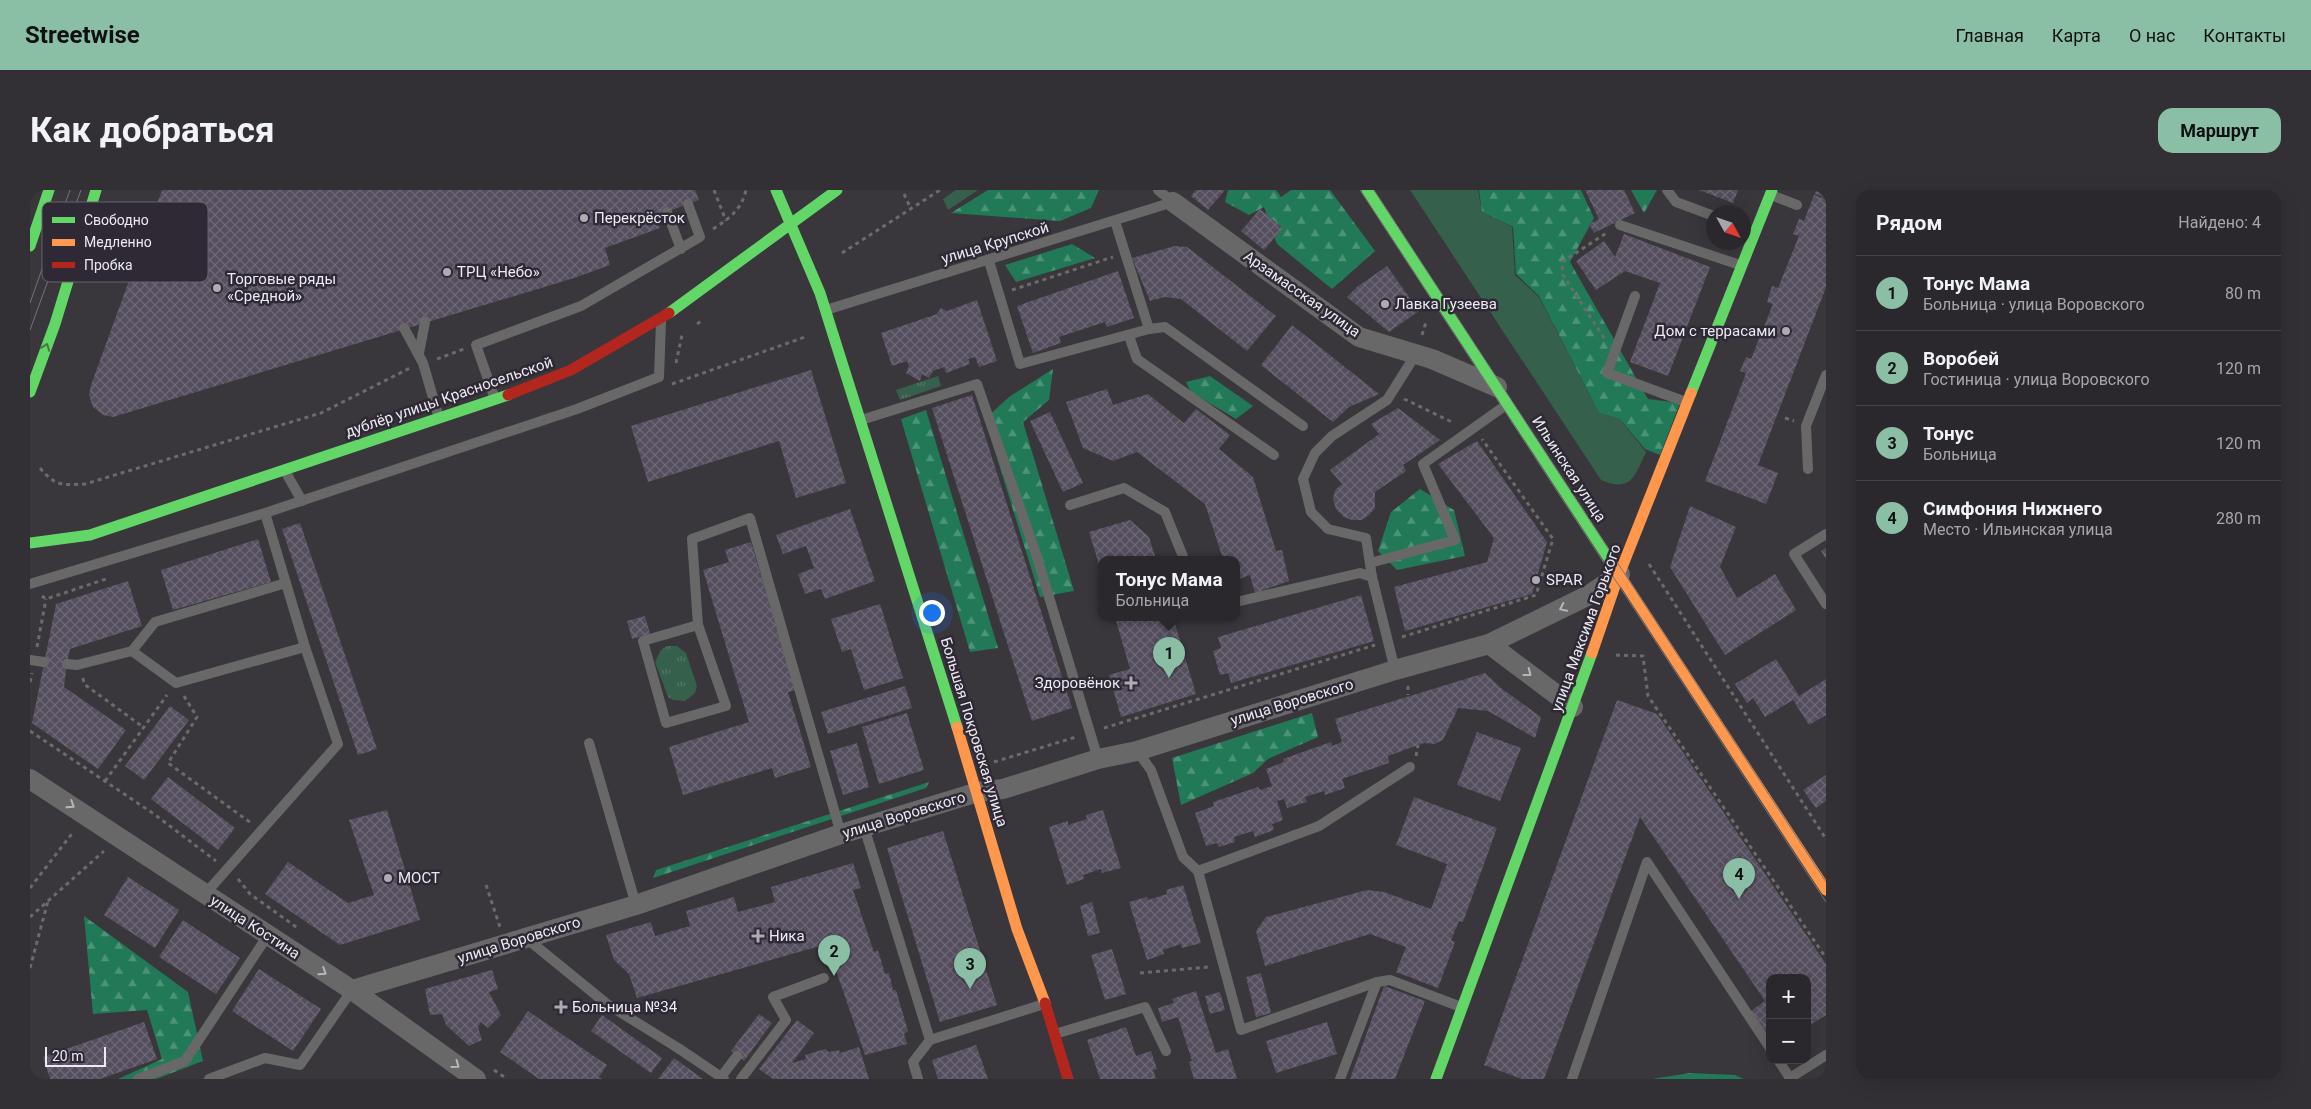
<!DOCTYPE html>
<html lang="ru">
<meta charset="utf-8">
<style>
body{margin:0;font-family:Roboto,sans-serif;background:#333035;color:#f1f3f6}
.controls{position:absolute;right:15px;bottom:15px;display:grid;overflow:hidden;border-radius:10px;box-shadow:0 5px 20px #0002}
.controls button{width:45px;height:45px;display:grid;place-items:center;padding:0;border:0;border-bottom:1px solid #474449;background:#2b282d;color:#f1f3f6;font:25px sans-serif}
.compass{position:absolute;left:1676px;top:15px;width:45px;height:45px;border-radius:50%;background:#2b282d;box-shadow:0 5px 20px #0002;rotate:130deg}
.scale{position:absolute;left:15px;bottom:12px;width:61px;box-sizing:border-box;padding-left:5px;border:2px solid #edeaf2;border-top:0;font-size:14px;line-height:18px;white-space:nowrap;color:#edeaf2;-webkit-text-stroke:4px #2e2935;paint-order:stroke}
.you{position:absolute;left:901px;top:422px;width:18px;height:18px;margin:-12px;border:4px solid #fff;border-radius:50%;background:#1a73e8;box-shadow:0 0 0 8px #1a73e833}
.badge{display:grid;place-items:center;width:32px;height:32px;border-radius:50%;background:#8abfa5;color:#111;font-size:16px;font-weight:700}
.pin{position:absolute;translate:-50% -41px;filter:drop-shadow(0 1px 2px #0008)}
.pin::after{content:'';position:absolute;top:26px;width:18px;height:15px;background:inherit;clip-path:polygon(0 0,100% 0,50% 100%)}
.popup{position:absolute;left:1068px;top:366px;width:142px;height:65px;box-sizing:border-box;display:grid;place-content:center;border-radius:10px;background:#2b282d;filter:drop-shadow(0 1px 4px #0005);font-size:16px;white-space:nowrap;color:#a6a6aa}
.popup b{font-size:19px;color:#f1f3f6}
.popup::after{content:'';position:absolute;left:50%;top:100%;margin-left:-10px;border:10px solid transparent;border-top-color:#2b282d}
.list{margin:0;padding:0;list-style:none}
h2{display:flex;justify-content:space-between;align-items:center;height:65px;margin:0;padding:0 20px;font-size:21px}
h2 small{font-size:16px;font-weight:400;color:#a6a6aa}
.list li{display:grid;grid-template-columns:32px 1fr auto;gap:15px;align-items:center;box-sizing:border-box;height:75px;padding:0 20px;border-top:1px solid #474449}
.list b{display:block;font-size:19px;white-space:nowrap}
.list p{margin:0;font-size:16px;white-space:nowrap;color:#a6a6aa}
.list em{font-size:16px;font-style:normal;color:#a6a6aa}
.map{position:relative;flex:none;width:1796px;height:889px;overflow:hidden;border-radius:15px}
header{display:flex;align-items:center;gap:30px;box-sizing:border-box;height:70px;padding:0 25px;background:#8abfa5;color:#111}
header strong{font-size:24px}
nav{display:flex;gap:28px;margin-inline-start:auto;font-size:18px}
.intro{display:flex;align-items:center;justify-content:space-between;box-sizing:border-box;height:120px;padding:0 30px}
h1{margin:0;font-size:35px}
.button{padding:12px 22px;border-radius:15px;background:#8abfa5;color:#111;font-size:18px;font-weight:700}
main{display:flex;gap:30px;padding:0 30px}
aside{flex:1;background:#2b282d;border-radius:15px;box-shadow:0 5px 20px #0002}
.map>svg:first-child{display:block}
</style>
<header>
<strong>Streetwise</strong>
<nav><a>Главная</a><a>Карта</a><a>О нас</a><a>Контакты</a></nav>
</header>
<div class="intro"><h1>Как добраться</h1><a class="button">Маршрут</a></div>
<main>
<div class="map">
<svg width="1796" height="889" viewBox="0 0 1796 889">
<defs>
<pattern id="forest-firs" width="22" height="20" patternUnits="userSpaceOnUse" patternTransform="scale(1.25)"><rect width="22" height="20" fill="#217957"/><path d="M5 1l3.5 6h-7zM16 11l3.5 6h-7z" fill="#4c9378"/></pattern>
<pattern id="park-tufts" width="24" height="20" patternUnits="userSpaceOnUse" patternTransform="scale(1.25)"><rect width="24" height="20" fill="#35604c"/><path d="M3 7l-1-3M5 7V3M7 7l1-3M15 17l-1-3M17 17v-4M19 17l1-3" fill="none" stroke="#537766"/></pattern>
<pattern id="building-cross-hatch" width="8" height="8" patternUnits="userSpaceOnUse" patternTransform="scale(1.25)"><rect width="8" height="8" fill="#554e5e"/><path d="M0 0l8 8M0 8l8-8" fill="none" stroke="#6e6876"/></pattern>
</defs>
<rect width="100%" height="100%" fill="#39363c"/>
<!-- grass -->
<g fill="#35604c">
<polygon points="926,0 948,0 918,20 913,9"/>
<path d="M 1380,0 L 1448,0 L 1452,22 L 1482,37 L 1485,85 L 1509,107 L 1569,223 L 1590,229 L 1616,262 C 1605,286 1601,303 1571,290 Z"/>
</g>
<!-- forest -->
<g fill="url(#forest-firs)">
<polygon points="958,0 1069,0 1061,18 1030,31 921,23"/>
<polygon points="1198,0 1246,0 1251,7 1261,0 1300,0 1345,61 1302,99 1247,54 1234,17 1219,25 1195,12"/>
<polygon points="1449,0 1551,0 1564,28 1540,72 1618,209 1650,213 1630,265 1615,259 1590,229 1569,223 1509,106 1486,84 1483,37 1452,22"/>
<polygon points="1601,0 1627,0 1614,23"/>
<polygon points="1042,54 1065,68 986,92 975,75"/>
<polygon points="1023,179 1019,210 993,232 1044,401 1010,407 955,229 979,207"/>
<polygon points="1180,186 1223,216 1206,229 1161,202 1156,192"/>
<polygon points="896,220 968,458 940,462 871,229"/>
<polygon points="1390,299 1424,320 1435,366 1367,380 1348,361 1361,322"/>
<polygon points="1282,523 1288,547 1238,569 1223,583 1151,615 1142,568"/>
<polygon points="899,592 896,598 623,688 626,680"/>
<polygon points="54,726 158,802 173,871 126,889 88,889 132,869 117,820 63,824"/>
<polygon points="1660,883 1705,885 1714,889 1622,889"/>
</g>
<!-- park -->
<g fill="url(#park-tufts)">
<polygon points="908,186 911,196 870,210 866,200"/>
<polygon points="637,456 647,456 656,463 667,496 665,503 655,511 643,510 638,507 625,472 631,460"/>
</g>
<!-- building -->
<g fill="url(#building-cross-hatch)">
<polygon points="132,0 665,0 669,10 625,26 630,38 575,58 580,75 544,88 83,227 73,225 63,217 59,205 61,195"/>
<polygon points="1166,0 1195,0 1178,20 1161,6"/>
<polygon points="1555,0 1594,0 1605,23 1564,43 1559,34 1569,29"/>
<polygon points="1669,0 1708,0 1703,13"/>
<polygon points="1786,0 1796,0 1796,8 1785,4"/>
<polygon points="1784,5 1796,9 1796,97 1728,275 1748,283 1736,314 1675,291 1716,183 1710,181 1716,167 1721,169 1743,114 1737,112 1742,96 1748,98 1769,46 1763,44 1769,29 1774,31"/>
<polygon points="1230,19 1253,38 1234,60 1211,41"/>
<polygon points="1594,44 1680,77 1638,186 1600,172 1630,93 1595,81 1566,100 1546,71 1574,51 1585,67"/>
<polygon points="1145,56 1157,57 1246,126 1217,161 1151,109 1135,107 1120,111 1102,68"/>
<polygon points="1357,76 1389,121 1359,142 1317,107 1327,97"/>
<polygon points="1088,81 1104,128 1077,137 1075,132 1029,147 1031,153 1003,163 987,116"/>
<polygon points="947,110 967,171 949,177 945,167 938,169 940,174 916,183 914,177 903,181 899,188 892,184 890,191 876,183 879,176 877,171 862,176 851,143 907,124 911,118 917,121"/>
<polygon points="1262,135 1349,204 1319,217 1303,232 1231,175"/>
<polygon points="781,180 816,293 766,308 749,251 618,292 601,236"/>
<polygon points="1077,199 1083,215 1118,204 1154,233 1166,219 1200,245 1189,259 1223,287 1246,361 1252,360 1259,391 1225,403 1220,385 1209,389 1206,369 1193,369 1175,314 1107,262 1083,271 1053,258 1036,212"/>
<polygon points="942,205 1042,518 1002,531 902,218"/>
<polygon points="1368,218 1410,250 1373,275 1376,281 1345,302 1345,318 1339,325 1332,330 1322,330 1314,327 1306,319 1303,309 1305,300 1312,294 1300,280 1349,244 1341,234"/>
<polygon points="1020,222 1053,293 1033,302 1000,231"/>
<polygon points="1447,251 1517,352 1502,404 1375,441 1364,397 1457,372 1464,348 1408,274"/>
<polygon points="1660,316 1706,337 1690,377 1707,408 1745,384 1766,420 1695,465 1640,377"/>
<polygon points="820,319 845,391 795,409 791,399 775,404 768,384 784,378 776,356 753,364 746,345"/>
<polygon points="1100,330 1119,347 1126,369 1072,369 1071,381 1059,342"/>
<polygon points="270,333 347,559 328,565 252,339"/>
<polygon points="228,349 241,392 143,420 131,380"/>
<polygon points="721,352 766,500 758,502 781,577 745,588 742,578 653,605 639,557 719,532 673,380 699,372 695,360"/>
<polygon points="1796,358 1796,369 1791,361"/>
<polygon points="98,391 112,436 40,459 37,474 34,497 96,540 68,579 2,533 26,414"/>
<polygon points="1331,405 1344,451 1201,493 1198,483 1190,485 1183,461 1191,458 1188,447"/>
<polygon points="850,414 873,488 834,500 821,459 812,462 801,429"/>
<polygon points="615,426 620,444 602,449 597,431"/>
<polygon points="1085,427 1143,427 1166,504 1091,527 1079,485 1100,479"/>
<polygon points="1746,469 1769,506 1796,489 1796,525 1779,535 1763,510 1735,527 1723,508 1717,513 1705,494"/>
<polygon points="1455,483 1471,498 1511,527 1505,548 1458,521 1428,518 1413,550 1404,554 1394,553 1358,566 1359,573 1312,589 1315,598 1295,605 1294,601 1275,607 1277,612 1257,618 1254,609 1247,611 1253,630 1242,634 1244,640 1225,647 1223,641 1204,647 1205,652 1189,657 1187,653 1176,656 1165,623 1184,616 1183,612 1228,597 1230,600 1242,596 1236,579 1254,572 1253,569 1301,552 1302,556 1312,552 1305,529"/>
<polygon points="875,496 882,518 798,544 791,522"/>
<polygon points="1587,510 1627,524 1796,774 1796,825 1777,837 1777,788 1740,788 1740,855 1718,823 1735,811 1610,627 1514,889 1492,889 1454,875"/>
<polygon points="140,516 159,530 114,590 95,576"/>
<polygon points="877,523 894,580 849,594 832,537"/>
<polygon points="1447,542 1491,558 1470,611 1427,595"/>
<polygon points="827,553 839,597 813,605 800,561"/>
<polygon points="1796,585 1796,611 1786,618 1773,600"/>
<polygon points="138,587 205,638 188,660 121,609"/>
<polygon points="1384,607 1467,638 1433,732 1429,731 1421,750 1425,752 1408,798 1366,782 1376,757 1340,744 1235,776 1226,741 1236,727 1337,700 1354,702 1401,719 1417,674 1366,655"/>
<polygon points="357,620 390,730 310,755 235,704 258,672 318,713 344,705 319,630"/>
<polygon points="1073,620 1091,678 1072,683 1071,679 1053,685 1054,689 1037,695 1019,637 1038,631 1038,635 1057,629 1056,625"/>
<polygon points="913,641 967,815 910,832 857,658"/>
<polygon points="823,673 831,698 823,700 844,762 848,760 855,784 859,783 863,800 866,800 878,841 874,844 877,854 835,865 797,754 607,808 599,784 584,770 576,745 621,732 625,746 660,736 656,721 704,707 708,722 745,712 741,697"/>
<polygon points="98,687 149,720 125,758 74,725"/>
<polygon points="1153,695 1171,753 1152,758 1151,754 1133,760 1134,764 1117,770 1099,712 1117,707 1118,710 1137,704 1136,700"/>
<polygon points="1062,712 1070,743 1058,746 1050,716"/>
<polygon points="153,730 210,768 186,804 129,767"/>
<polygon points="1082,759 1096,804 1075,810 1061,765"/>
<polygon points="229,779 291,819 263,861 202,821"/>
<polygon points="462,780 468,799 459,802 471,825 458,838 451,832 448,837 452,850 439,856 416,835 412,824 400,825 395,799"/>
<polygon points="1231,783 1241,823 1226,827 1216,787"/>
<polygon points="1354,796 1395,811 1365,889 1320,889"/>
<polygon points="1166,801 1186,863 1198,859 1207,889 1164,889 1159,872 1162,871 1148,827 1132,832 1128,818 1144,813 1142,809"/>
<polygon points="1190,802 1195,820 1180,824 1175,806"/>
<polygon points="498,821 577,875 569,887 572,889 509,889 470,862"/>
<polygon points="729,824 742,833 714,871 701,861"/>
<polygon points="572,825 632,868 621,883 561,841"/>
<polygon points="767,830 784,843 762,873 776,869 775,865 795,859 799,862 809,860 810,863 829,857 839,889 743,889 729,879"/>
<polygon points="114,832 127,869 70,889 20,889 13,867"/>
<polygon points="1297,832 1307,864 1246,883 1236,851"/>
<polygon points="1096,837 1106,866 1121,861 1127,879 1123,880 1126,889 1070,889 1057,850"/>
<polygon points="946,855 958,889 908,889 902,870"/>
<polygon points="644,868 673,889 628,889"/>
</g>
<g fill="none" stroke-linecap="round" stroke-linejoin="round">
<!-- path -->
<g stroke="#6c6b6c" stroke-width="3" stroke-dasharray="4 4" stroke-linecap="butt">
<polyline points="684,0 696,31"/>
<polyline points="874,4 881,19"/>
<path d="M 683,39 C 699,29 712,19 716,0"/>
<polyline points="812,63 910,0"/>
<polyline points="982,100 1083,67"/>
<polyline points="667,134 673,130"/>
<polyline points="1392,145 1396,132"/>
<polyline points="1574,148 1533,85 1532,72 1578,42"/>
<polyline points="407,169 434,159"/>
<polyline points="646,173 652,145"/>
<polyline points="642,194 775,147"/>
<polyline points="1374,209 1424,233"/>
<polyline points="1755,228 1764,231"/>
<path d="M 10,278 C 26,297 32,295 55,294 L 291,223 L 380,178"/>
<polyline points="1619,374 1796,649"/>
<polyline points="12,406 16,409 79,388"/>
<polyline points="1372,447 1506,405 1523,349 1452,249"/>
<polyline points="7,457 16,409"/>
<polyline points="1586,465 1613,466 1618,506 1796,768"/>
<polyline points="53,488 54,494 113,537"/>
<polyline points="0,492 2,483"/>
<polyline points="1378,496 1378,505"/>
<polyline points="154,506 167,527 138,573 221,633"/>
<polyline points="1074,538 1345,455"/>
<polyline points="0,541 124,624 186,671"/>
<polyline points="1386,566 1388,555"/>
<polyline points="964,572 1046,547"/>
<polyline points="75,591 137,505"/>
<polyline points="208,689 220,704 269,739"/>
<polyline points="456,695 470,737"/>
<polyline points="0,698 44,641"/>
<polyline points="0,727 74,661"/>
<polyline points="0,778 18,711"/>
<polyline points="1110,783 1179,777"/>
<polyline points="464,880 477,889"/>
</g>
<!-- lane -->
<g stroke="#696868" stroke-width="10">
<polyline points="1128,0 1143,12"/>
<polyline points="1637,0 1646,12 1684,26"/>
<polyline points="1741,5 1767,15"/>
<polyline points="637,22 651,59"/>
<polyline points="1590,35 1710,75"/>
<polyline points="959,71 990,174 1119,139 1085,31"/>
<polyline points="1605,106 1577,183 1656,212"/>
<polyline points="796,120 1143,12"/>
<polyline points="374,138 393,173 409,228"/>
<polyline points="1119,139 1135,137 1273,236"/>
<polyline points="1099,146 1107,169 1244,265"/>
<polyline points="389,163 395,132"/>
<polyline points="465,209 446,155 551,116 670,47 658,14"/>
<polyline points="831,230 947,194 1006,364 1068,569"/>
<polyline points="1778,279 1776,236 1796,185"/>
<polyline points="255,281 272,311"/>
<polyline points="1040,315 1094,298 1135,322 1154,369"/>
<polyline points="1796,344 1764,364 1796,414"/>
<polyline points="1340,373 1425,350 1393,274 1476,215"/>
<polyline points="1342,387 1336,348 1298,339 1281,322 1273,289 1285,263 1302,246 1357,210 1386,164"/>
<polyline points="0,394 235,323 547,219 629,187 631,132"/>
<polyline points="1206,412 1330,383 1342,387 1365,480"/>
<polyline points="668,435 613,451 636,533 696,516 668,435 662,349 720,328 811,644"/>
<polyline points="102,461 125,432 256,393"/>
<polyline points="0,470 14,472"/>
<polyline points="37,474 47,475 102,461 146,493 275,457 235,323"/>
<polyline points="559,553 606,715"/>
<polyline points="1107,561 1121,580 1153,667 1168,681 1211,840 1347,792 1360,790 1431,817"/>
<polyline points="834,637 900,850"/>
<polyline points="1168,681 1289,636 1380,577"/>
<polyline points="175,704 308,554 275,457"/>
<polyline points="496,748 577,814 648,858 694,889"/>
<polyline points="1025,844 1115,817 1136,861"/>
<polyline points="1748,870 1760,888 1796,865"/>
<polyline points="691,887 707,866"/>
<polyline points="108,889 155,871 238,745"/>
<polyline points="179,889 235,868 270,875 322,800"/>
<polyline points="711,889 756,830 743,807 794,788"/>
<polyline points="888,889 883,872 900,850 1014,814"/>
<polyline points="1310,889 1347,792"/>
<polyline points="1542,889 1617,672 1740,858"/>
</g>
<!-- street -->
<g stroke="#696868" stroke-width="20">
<polyline points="1143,12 1329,147 1402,169 1467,197"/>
<polyline points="1459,454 1543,517"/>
<polyline points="0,589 322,800 446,889"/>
<polyline points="322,800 606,715 811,644 948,602 973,599 1068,569 1107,561 1365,480 1459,454 1559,405 1590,384"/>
</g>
<!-- fast -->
<g stroke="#63d668" stroke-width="11">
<polyline points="746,0 790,103 927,537"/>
<polyline points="1337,0 1583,375"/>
<polyline points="0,56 19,0"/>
<polyline points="639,123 807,0"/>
<polyline points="0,202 25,134 66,0"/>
<polyline points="1661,203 1742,0"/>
<polyline points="0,353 60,345 478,205"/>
<polyline points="1406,889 1562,463"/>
</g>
<!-- slow -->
<g stroke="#ff974d" stroke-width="11">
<polyline points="1583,375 1796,700"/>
<polyline points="1562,463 1587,390 1661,203"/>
<polyline points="927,537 987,739 1015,813"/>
</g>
<!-- jam -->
<g stroke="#b3261e" stroke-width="11">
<polyline points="478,205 541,180 639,123"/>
<polyline points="1015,813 1038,889"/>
</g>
<!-- tram -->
<g stroke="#757476" stroke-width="1">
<polyline points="1330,0 1796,712"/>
<polyline points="1344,0 1796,692"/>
<polyline points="0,113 40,0"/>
<polyline points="0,140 51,0"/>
</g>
</g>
<!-- one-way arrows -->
<defs><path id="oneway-chevron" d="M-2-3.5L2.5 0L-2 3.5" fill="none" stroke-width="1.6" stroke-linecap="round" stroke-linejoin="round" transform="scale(1.25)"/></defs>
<use stroke="#46774c" href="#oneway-chevron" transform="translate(16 157) rotate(-70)"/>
<g stroke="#b8b6bb">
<use href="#oneway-chevron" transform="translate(1533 418) rotate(154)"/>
<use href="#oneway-chevron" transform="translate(1498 483) rotate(37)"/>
<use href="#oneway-chevron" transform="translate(41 615) rotate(33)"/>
<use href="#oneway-chevron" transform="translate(293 782) rotate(33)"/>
<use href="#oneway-chevron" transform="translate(426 875) rotate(36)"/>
</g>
<!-- markers -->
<g fill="#aeabb2" stroke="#2e2935" stroke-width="2">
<circle cx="554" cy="28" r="5"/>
<circle cx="417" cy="82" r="5"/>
<circle cx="187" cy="98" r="5"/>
<circle cx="1355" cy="114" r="5"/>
<circle cx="1756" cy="141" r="5"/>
<circle cx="1506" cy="390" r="5"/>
<path d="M1098.5 485.5h5v5h5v5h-5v5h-5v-5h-5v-5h5z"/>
<circle cx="358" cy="688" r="5"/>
<path d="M725.5 738.5h5v5h5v5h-5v5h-5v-5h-5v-5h5z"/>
<path d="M528.5 809.5h5v5h5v5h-5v5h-5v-5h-5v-5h5z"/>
</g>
<g text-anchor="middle" stroke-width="5" stroke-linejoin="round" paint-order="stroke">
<!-- poi labels -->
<g font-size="15" fill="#edeaf2" stroke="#2e2935" text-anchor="start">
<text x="564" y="33">Перекрёсток</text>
<text x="427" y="87">ТРЦ «Небо»</text>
<text x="197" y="94">Торговые ряды<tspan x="197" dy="17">«Средной»</tspan></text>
<text x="1365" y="119">Лавка Гузеева</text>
<text x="1746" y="146" text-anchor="end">Дом с террасами</text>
<text x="1516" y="395">SPAR</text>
<text x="1090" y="498" text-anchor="end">Здоровёнок</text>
<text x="368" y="693">МОСТ</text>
<text x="739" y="751">Ника</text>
<text x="542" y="822">Больница №34</text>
</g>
<!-- street labels -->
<g font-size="15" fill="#edeaf2" stroke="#2e2935">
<text transform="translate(965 53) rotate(-17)" y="5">улица Крупской</text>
<text transform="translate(1272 104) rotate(35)" y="5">Арзамасская улица</text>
<text transform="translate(419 207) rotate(-19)" y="5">дублёр улицы Красносельской</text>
<text transform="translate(1539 279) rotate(57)" y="5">Ильинская улица</text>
<text transform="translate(1556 438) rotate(-70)" y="5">улица Максима Горького</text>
<text transform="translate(1262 512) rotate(-17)" y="5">улица Воровского</text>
<text transform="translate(944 542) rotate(73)" y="5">Большая Покровская улица</text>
<text transform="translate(874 625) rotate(-17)" y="5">улица Воровского</text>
<text transform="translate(225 737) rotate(33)" y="5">улица Костина</text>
<text transform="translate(489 750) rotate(-17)" y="5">улица Воровского</text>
</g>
</g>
<!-- legend -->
<rect x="12" y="12" width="166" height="80" rx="8" fill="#2e2935" stroke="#67636e" stroke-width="1"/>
<rect x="22" y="27" width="23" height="6" fill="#63d668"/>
<rect x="22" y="49" width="23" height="7" fill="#ff974d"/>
<rect x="22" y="72" width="23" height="6" fill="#b3261e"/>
<g font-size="14" fill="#edeaf2">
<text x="54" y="35">Свободно</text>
<text x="54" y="57">Медленно</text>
<text x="54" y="80">Пробка</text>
</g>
</svg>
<div class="controls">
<button>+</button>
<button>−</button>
</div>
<svg class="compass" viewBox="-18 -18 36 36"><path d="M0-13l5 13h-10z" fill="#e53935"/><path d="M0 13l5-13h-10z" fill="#a6a6aa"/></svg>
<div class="scale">20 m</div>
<div class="you"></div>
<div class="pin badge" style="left:1139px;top:488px">1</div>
<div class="popup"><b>Тонус Мама</b>Больница</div>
<div class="pin badge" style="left:804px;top:786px">2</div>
<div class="pin badge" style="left:940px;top:799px">3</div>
<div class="pin badge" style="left:1709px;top:709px">4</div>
</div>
<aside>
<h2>Рядом<small>Найдено: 4</small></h2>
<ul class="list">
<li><span class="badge">1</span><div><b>Тонус Мама</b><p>Больница · улица Воровского</p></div><em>80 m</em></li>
<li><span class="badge">2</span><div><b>Воробей</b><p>Гостиница · улица Воровского</p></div><em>120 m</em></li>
<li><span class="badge">3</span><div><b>Тонус</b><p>Больница</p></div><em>120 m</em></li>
<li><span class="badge">4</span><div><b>Симфония Нижнего</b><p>Место · Ильинская улица</p></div><em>280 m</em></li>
</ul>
</aside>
</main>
